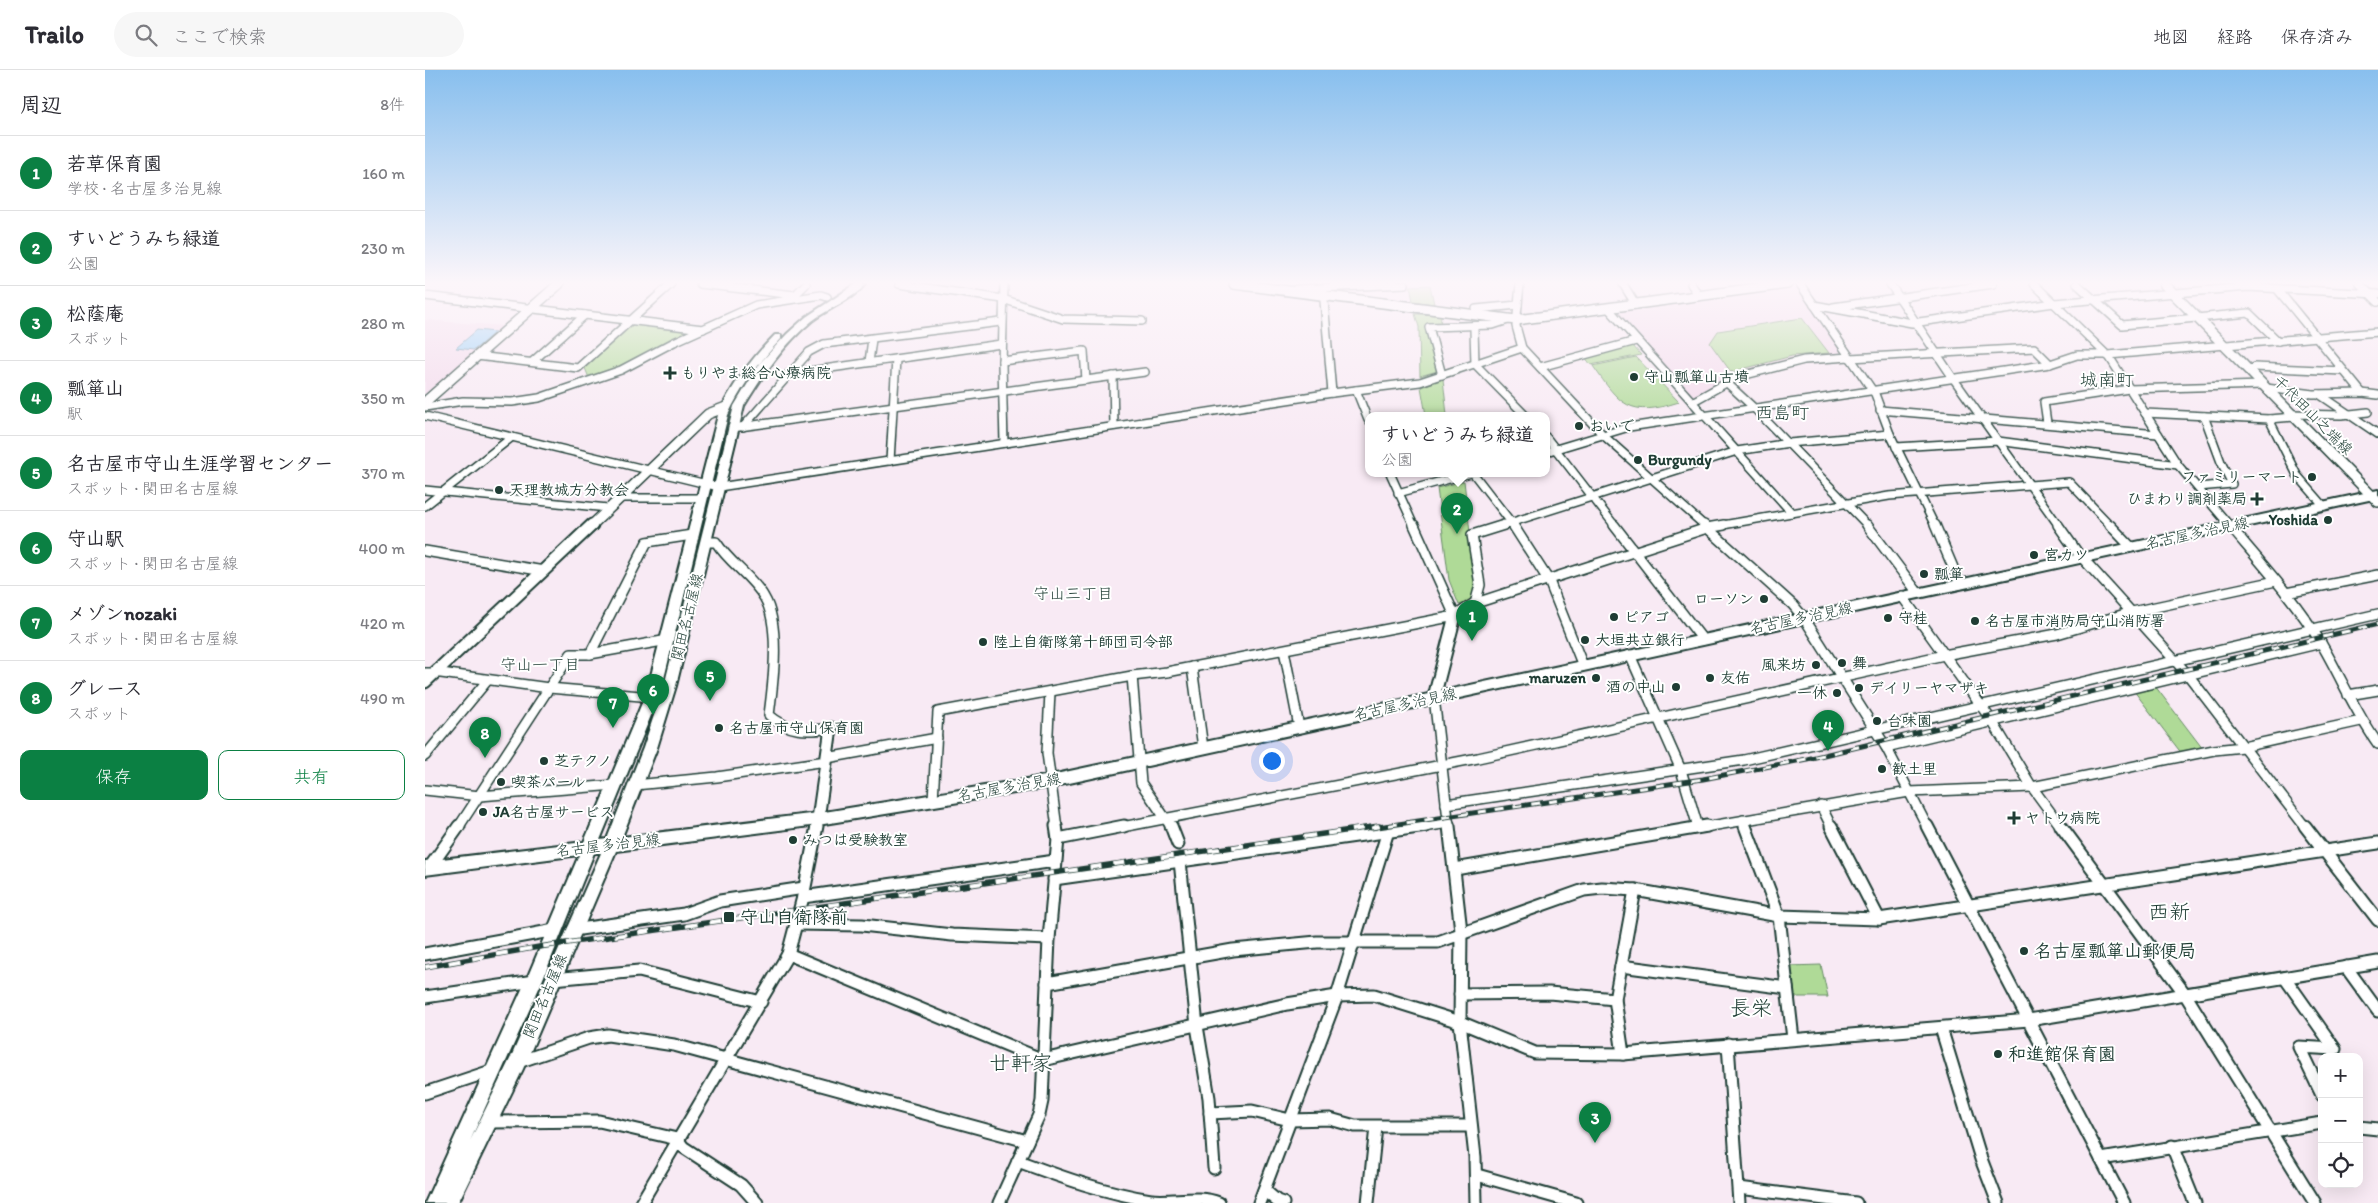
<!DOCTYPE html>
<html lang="ja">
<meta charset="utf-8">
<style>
body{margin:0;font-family:Itim,"Klee One",sans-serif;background:#f7f7f7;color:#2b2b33}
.controls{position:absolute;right:15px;bottom:15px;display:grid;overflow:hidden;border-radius:10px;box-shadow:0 5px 20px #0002}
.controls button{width:45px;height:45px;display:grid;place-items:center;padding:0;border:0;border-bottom:1px solid #e1e1e2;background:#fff;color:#2b2b33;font:25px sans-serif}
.you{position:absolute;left:846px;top:690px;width:18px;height:18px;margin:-12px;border:4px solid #fff;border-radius:50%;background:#1a73e8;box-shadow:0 0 0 8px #1a73e833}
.badge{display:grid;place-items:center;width:32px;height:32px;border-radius:50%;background:#0b8043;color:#fff;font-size:16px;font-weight:700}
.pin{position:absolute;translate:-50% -41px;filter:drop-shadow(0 1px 2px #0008)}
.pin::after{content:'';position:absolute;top:26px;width:18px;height:15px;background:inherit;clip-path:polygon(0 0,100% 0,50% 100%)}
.popup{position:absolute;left:940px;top:342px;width:185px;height:65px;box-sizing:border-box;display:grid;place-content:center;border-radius:10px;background:#fff;filter:drop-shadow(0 1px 4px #0005);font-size:16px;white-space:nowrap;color:#7c7c81}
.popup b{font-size:19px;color:#2b2b33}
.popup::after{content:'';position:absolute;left:50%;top:100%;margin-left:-10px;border:10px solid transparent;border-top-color:#fff}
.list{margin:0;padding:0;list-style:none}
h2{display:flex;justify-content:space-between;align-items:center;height:65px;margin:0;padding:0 20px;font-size:21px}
h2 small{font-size:16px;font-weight:400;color:#7c7c81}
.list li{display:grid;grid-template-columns:32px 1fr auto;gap:15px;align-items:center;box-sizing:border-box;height:75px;padding:0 20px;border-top:1px solid #e1e1e2}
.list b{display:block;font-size:19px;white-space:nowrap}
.list p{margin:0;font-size:16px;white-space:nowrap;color:#7c7c81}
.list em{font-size:16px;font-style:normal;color:#7c7c81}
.actions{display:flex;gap:10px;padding:15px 20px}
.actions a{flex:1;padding:11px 0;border:1px solid #0b8043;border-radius:10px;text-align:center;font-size:18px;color:#0b8043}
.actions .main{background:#0b8043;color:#fff}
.icon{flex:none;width:28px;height:28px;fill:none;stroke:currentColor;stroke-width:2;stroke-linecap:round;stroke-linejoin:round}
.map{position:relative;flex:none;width:1953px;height:1133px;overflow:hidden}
header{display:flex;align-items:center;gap:30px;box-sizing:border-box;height:70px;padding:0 25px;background:#fff;border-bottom:1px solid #e1e1e2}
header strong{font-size:24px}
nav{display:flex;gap:28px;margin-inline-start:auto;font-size:18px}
.search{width:350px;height:45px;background:#f7f7f7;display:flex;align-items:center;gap:12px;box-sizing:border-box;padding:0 18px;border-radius:28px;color:#7c7c81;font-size:19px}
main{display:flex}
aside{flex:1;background:#fff}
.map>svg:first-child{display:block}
</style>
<header>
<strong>Trailo</strong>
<div class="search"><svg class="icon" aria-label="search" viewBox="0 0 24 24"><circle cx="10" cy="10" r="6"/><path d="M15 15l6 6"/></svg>ここで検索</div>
<nav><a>地図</a><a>経路</a><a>保存済み</a></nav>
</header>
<main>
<aside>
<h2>周辺<small>8件</small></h2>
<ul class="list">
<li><span class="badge">1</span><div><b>若草保育園</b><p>学校 · 名古屋多治見線</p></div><em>160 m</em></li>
<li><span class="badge">2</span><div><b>すいどうみち緑道</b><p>公園</p></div><em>230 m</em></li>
<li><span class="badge">3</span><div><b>松蔭庵</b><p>スポット</p></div><em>280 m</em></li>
<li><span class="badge">4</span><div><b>瓢箪山</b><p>駅</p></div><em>350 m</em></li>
<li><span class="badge">5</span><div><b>名古屋市守山生涯学習センター</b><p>スポット · 関田名古屋線</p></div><em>370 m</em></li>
<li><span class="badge">6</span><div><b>守山駅</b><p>スポット · 関田名古屋線</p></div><em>400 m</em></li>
<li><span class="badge">7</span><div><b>メゾンnozaki</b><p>スポット · 関田名古屋線</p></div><em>420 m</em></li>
<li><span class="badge">8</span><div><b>グレース</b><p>スポット</p></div><em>490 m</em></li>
</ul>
<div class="actions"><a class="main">保存</a><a>共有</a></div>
</aside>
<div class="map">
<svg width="1953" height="1133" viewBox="0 0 1953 1133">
<rect width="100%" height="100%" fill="#f8eaf4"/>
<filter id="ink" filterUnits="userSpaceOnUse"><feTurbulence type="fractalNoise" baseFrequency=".02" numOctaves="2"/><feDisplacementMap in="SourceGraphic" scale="10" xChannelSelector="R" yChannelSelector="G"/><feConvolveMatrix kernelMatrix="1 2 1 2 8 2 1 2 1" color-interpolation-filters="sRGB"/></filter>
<g filter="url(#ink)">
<!-- built -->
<g fill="#f3dbec">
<polygon points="1374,217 1419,286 1311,305 1266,327 1189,242"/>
<polygon points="0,250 79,256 0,324"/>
</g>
<!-- green -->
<g fill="#afda97" stroke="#678c66">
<polygon points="1005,215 1009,234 988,231 985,216"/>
<polygon points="990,244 1016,245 1015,259 1007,263 1019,299 995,306 994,257"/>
<polygon points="1377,248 1404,283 1367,286 1306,302 1285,273 1293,261"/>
<polygon points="212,253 268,259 268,261 202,296 164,308 160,298 206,254"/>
<polygon points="1207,275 1216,285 1166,295 1160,287"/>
<path d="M 1211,287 L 1254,332 C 1204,348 1195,335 1168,296 Z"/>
<polygon points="1018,309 1022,345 1001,345 996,317"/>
<polygon points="1039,411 1051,514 1047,531 1034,535 1024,510 1012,418"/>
<polygon points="1730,616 1778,679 1757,684 1709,621"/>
<polygon points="1396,895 1403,927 1367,927 1363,896"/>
</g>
<!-- water -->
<polygon fill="#99cff7" stroke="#6895a9" points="52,260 70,262 49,280 31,278"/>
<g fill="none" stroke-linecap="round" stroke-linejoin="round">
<!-- street-far2 casing -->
<g stroke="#1f3d34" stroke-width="10">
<g id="street-far2">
<polyline points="275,214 370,225"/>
<polyline points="474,214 578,229 638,249 717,251"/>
<polyline points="579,214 577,294 579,373"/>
<polyline points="1095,214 1091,256 1097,278 1178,365 1280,456"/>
<polyline points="1198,214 1211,235"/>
<polyline points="1266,214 1274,226"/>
<polyline points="1375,214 1450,324 1465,364 1510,456"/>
<polyline points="1465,214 1528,308 1634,456"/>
<polyline points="1609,214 1685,288 1753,395 1805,456"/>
<polyline points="1652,214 1697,255 1824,243 1853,271"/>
<polyline points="1935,214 1953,232"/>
<polyline points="871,219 980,214"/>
<polyline points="898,219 907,323"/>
<polyline points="1853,220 1937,323"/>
<polyline points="0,226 278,259"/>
<polyline points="366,229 381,214"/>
<polyline points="1389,235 1487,253 1629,233 1823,217 1953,224"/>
<polyline points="1408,237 1568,214"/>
<polyline points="1183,238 1367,443"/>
<polyline points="1051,239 1093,235"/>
<polyline points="1049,259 1050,294 1100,345"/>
<polyline points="52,286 153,298 246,214"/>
<polyline points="1425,288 1609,278 1625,294"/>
<polyline points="577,291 659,281 661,310"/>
<polyline points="107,292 160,245"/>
<polyline points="444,292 447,269"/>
<polyline points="1115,297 1211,271"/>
<polyline points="1829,297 1918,301"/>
<polyline points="363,304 576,274"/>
<polyline points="1017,305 1004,257 1068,255 1083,250"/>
<polyline points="688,306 689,356"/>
<polyline points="1302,313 1329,338 1443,456"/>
<polyline points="1841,318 1888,324 1937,323 1953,325"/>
<polyline points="931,320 943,350"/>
<polyline points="1894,324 1953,364"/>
<polyline points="1267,332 1312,307 1379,290 1425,287"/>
<polyline points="0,337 38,331 87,332 114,328 196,300 249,272 331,235 396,225 402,227"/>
<polyline points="1455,340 1733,364"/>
<polyline points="1720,343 1844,349 1869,347"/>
<polyline points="1866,344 1916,345 1943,342"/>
<polyline points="0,346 294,417 907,323 995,312 1097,278"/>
<polyline points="1844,349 1872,405 1899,436"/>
<polyline points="1622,353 1619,332 1704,319 1838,315"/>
<polyline points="318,357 384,282 399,274 576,252"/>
<polyline points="307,358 720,302"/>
<polyline points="1121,367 1190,456"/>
<polyline points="1471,377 1573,371 1753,395"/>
<polyline points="1121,382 1204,357 1625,294 1652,285 1683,285 1953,262"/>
<polyline points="465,391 471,289"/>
<polyline points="965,403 989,456"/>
<polyline points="1048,403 1089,456"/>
<polyline points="1773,417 1807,414 1796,392 1779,346"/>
<polyline points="0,420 183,438"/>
<polyline points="973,423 1046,403"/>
<polyline points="194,428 276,428"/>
<polyline points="0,436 87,367"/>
<polyline points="1075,456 1312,381 1364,373 1465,364"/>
<polyline points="1292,456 1464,426 1644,412 1686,456"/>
</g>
</g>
<!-- street-far1 casing -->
<g stroke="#1f3d34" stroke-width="12">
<g id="street-far1">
<polyline points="989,455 1030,546"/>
<polyline points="1088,455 1124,511 1158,596"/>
<polyline points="1189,455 1278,570"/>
<polyline points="1279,455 1368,535 1379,548 1461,677 1503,758"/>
<polyline points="1442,455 1493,523"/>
<polyline points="1510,455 1535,514"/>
<polyline points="1633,455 1652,482 1764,606 1881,758"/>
<polyline points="1685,455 1706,477"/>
<path d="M 1804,455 C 1836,493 1871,531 1896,573 C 1916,607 1930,642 1953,674"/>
<path d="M 281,472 L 291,472 C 304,493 327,506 339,527 C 356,555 348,614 344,645 C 364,662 381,662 406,658"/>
<polyline points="0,481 119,501"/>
<polyline points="1861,523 1953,505"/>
<polyline points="1477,526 1567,651 1607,717 1637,758"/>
<polyline points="1050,534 1055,515 1047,465 1079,455"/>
<polyline points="859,580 874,657"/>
<polyline points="165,584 222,472 267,465"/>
<polyline points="1205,585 1256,700 1273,757"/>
<polyline points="767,597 778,678"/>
<polyline points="0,603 16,603 124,618 227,627"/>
<polyline points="707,606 716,713 747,758"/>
<polyline points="625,622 622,683 632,758"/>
<polyline points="1923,625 1953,620"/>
<polyline points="1009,627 1024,758"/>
<polyline points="1461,677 1896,573"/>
<polyline points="0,686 62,611"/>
<polyline points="402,688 512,668"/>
<polyline points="210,715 292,707 401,691"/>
<polyline points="0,720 55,726 190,715"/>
<polyline points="508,730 513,642 707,606 742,602 1030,546 1048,534 1282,458 1299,455"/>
<polyline points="1021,734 1319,690 1953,544"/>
<polyline points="1396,736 1407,758"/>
<polyline points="1318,750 1321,758"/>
<polyline points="33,758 146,584 165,584 243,570"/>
<polyline points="391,758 393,749"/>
<polyline points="692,758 1053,688 1519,585 1632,564 1707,542 1851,511"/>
<polyline points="992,758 1024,753"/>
<polyline points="1274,758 1484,722 1607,717 1789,680 1818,677 1936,651"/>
</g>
</g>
<!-- street casing -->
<g stroke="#1f3d34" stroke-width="15">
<g id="street">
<polyline points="746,756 753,774"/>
<polyline points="1024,756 1036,861 1035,952 1050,1087 1051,1133"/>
<polyline points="1320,756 1354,846 1368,969"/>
<polyline points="1406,756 1454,849"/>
<polyline points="1502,756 1699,1133"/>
<polyline points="1636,756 1760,924 1890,1133"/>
<polyline points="1880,756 1953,850"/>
<polyline points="633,769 699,756"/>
<polyline points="755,791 772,956 784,1028 789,1098"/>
<polyline points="5,797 34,756"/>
<polyline points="1030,799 1282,756"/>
<polyline points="629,809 1001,756"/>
<polyline points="378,827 630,791"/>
<polyline points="371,854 437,855 527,865 624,869"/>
<polyline points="148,860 259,844 295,831 379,818"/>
<polyline points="0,884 130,860"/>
<polyline points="363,884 618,990 862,934 912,926 949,925 1035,952 1110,983 1198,984 1604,950 1953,892"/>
<polyline points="1196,896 1362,918"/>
<polyline points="1921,897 1953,941"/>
<polyline points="1860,908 1910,979 1874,977 1897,1025"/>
<polyline points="128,909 214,901 336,932"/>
<polyline points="622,913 808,880 892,872 1013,872 1159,820 1177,818 1210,820 1354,846 1454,849 1953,773"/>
<polyline points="1035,924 1124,923 1190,929"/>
<polyline points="0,927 109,911"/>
<polyline points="1516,958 1556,1089 1573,1133"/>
<polyline points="1303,974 1314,1133"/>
<polyline points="1198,984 1190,929 1210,820"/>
<polyline points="93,992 164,968 183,965 249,975 602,1071"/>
<polyline points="0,1023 69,1000"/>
<polyline points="785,1043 827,1041 865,1050 905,1049 930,1056 1046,1056"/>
<polyline points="64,1052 174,1051 252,1069 258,1077 316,1115 332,1133"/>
<polyline points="1934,1057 1953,1059"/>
<polyline points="1747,1076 1770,1133"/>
<polyline points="1676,1089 1897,1053"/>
<path d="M 593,1091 C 636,1107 680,1123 726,1130 C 748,1133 772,1124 794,1133"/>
<polyline points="1052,1105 1151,1133"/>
<polyline points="1314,1118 1431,1133"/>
<polyline points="839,1120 852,1131 858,1133"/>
<polyline points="216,1133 363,884 378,827 392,756"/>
<polyline points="574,1133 614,1045 617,1031 624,869 633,769 631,756"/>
<polyline points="834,1133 912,926 963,761"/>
<polyline points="943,1133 951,1057"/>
</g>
</g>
<!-- secondary-far1 casing -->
<g stroke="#1f3d34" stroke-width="12">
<g id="secondary-far1">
<polyline points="809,214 1091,250 1362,214"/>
<polyline points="1739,214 1953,432"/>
<polyline points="0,332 134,214"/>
<polyline points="166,456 283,344 301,337"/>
</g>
</g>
<!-- secondary casing -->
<g stroke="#1f3d34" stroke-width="15">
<g id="secondary">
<polyline points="0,612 167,455"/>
<polyline points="1009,627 1030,546"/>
<polyline points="393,749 406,658"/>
</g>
</g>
<!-- primary casing -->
<g stroke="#1f3d34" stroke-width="4">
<path id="primary" d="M 431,214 L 441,214 C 427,230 404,238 387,251 C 358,275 338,305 319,336 L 251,616 L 232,678 L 197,767 L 393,743 L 626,705 L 1953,420 L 1953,428 L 626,717 L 393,755 L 191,781 L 98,999 L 33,1133 L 0,1133 L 103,906 L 154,785 L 0,805 L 0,791 L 159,772 L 222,621 L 293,345 C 307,315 326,289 350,265 L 356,265 L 356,269 C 334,292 317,316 303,345 L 236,621 L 175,770 L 182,769 L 218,678 L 239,616 L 309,336 L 336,292 L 362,264 L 381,247 ZM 169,783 L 176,783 L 86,987 L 45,1071 L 115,916 Z"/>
</g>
<!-- street-far2 -->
<use href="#street-far2" stroke="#fff" stroke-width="7"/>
<!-- street-far1 -->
<use href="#street-far1" stroke="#fff" stroke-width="9"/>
<!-- street -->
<use href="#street" stroke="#fff" stroke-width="11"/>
<!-- secondary-far1 -->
<use href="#secondary-far1" stroke="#fff" stroke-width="9"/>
<!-- secondary -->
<use href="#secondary" stroke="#fff" stroke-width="11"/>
<!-- primary -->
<use href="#primary" fill="#fff" fill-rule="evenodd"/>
<!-- rail-far1 casing -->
<g stroke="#1f3d34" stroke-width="5">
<polyline id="rail-far1" points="946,758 1278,709 1382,689 1953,554"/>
</g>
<!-- rail casing -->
<g stroke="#1f3d34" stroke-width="5.5">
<polyline id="rail" points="0,897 114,877 954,756"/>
</g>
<!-- rail-far1 -->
<use href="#rail-far1" stroke="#fff" stroke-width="3" stroke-dasharray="9" stroke-linecap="butt"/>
<!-- rail -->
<use href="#rail" stroke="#fff" stroke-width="4" stroke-dasharray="12" stroke-linecap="butt"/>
</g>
</g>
<!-- sky -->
<linearGradient id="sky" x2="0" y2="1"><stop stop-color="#88bfee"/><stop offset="0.57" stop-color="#fcf6fa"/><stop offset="1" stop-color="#fcf6fa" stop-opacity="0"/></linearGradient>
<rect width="1953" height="373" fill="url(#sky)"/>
<!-- markers -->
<g fill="#1f3d34" stroke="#fff" stroke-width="2">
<path d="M242.5 295.5h5v5h5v5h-5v5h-5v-5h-5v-5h5z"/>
<circle cx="1209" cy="307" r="5"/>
<circle cx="1154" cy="356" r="5"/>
<circle cx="1213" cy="390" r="5"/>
<circle cx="1887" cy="407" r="5"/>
<circle cx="74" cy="420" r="5"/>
<path d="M1829.5 421.5h5v5h5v5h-5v5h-5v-5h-5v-5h5z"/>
<circle cx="1903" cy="450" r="5"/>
<circle cx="1609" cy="485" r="5"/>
<circle cx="1499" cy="504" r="5"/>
<circle cx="1339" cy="529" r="5"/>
<circle cx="1189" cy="547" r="5"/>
<circle cx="1463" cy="548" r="5"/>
<circle cx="1550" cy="551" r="5"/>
<circle cx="1160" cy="570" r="5"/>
<circle cx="558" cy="572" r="5"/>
<circle cx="1417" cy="593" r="5"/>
<circle cx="1391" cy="595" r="5"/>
<circle cx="1171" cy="608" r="5"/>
<circle cx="1285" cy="608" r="5"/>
<circle cx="1251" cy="617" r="5"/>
<circle cx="1434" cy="618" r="5"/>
<circle cx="1412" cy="623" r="5"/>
<circle cx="1452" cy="651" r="5"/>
<circle cx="294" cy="658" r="5"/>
<circle cx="119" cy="691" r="5"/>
<circle cx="1457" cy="699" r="5"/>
<circle cx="76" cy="712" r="5"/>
<circle cx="58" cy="742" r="5"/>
<path d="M1586.5 740.5h5v5h5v5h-5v5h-5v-5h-5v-5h5z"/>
<circle cx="368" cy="770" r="5"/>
<rect x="298" y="841" width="12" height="12" rx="2.5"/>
<circle cx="1599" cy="881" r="5"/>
<circle cx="1573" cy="984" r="5"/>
</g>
<g text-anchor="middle" stroke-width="4" stroke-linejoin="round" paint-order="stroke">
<!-- poi labels -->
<g font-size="15" font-weight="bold" fill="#1f3d34" stroke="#fff" text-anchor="start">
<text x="256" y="308">もりやま総合心療病院</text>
<text x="1219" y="312">守山瓢箪山古墳</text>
<text x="1164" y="361">おいで</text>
<text x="1223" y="395">Burgundy</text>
<text x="1877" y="412" text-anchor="end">ファミリーマート</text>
<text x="84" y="425">天理教城方分教会</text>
<text x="1822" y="434" text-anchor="end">ひまわり調剤薬局</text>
<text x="1893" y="455" text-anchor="end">Yoshida</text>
<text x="1619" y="490">宮カツ</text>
<text x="1509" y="509">瓢箪</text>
<text x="1329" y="534" text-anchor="end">ローソン</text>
<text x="1199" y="552">ピアゴ</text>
<text x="1473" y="553">守桂</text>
<text x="1560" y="556">名古屋市消防局守山消防署</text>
<text x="1170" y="575">大垣共立銀行</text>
<text x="568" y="577">陸上自衛隊第十師団司令部</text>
<text x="1427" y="598">舞</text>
<text x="1381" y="600" text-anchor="end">風来坊</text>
<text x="1161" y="613" text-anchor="end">maruzen</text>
<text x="1295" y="613">友佑</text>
<text x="1241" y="622" text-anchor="end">酒の中山</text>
<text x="1444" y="623">デイリーヤマザキ</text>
<text x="1402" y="628" text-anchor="end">一休</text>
<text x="1462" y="656">台味園</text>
<text x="304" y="663">名古屋市守山保育園</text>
<text x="129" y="696">芝テクノ</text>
<text x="1467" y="704">歓土里</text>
<text x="86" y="717">喫茶パール</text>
<text x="68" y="747">JA名古屋サービス</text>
<text x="1600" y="753">ヤトウ病院</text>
<text x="378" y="775">みつは受験教室</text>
</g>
<!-- street labels -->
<g font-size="15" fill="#1f3d34" stroke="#fff">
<text transform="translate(1888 345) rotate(45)" y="5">千代田山之端線</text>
<text transform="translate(1772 463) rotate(-12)" y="5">名古屋多治見線</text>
<text transform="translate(262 547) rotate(-76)" y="5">関田名古屋線</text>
<text transform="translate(1376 548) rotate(-12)" y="5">名古屋多治見線</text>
<text transform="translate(980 634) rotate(-12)" y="5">名古屋多治見線</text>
<text transform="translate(584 717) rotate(-10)" y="5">名古屋多治見線</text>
<text transform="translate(183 775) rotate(-7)" y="5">名古屋多治見線</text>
<text transform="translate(120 926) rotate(-67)" y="5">関田名古屋線</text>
</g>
<!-- neighbourhood labels -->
<g font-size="16" fill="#1f3d34" stroke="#fff">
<text x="648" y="529">守山三丁目</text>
<text x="115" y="600">守山一丁目</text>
</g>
<!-- quarter labels -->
<g font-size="18" fill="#1f3d34" stroke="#fff">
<text x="1682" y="316">城南町</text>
<text x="1357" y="349">西島町</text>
</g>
<!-- near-poi labels -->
<g font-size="18" font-weight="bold" fill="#1f3d34" stroke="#fff" text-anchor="start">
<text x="315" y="853">守山自衛隊前</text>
<text x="1609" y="887">名古屋瓢箪山郵便局</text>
<text x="1583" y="990">和進館保育園</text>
</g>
<!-- near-quarter labels -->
<g font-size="21" fill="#1f3d34" stroke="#fff">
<text x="1744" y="849">西新</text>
<text x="1326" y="945">長栄</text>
<text x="596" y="1000">廿軒家</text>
</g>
</g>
</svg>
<div class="controls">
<button>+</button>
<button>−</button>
<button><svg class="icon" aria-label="locate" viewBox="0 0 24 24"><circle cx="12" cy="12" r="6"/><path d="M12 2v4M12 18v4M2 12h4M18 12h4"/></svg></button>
</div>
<div class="you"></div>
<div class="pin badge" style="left:1047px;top:571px">1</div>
<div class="pin badge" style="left:1032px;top:464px">2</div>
<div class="popup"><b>すいどうみち緑道</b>公園</div>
<div class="pin badge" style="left:1170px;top:1073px">3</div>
<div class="pin badge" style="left:1403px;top:681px">4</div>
<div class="pin badge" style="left:285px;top:631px">5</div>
<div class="pin badge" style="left:228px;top:645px">6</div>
<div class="pin badge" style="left:188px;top:658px">7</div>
<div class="pin badge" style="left:60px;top:688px">8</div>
</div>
</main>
